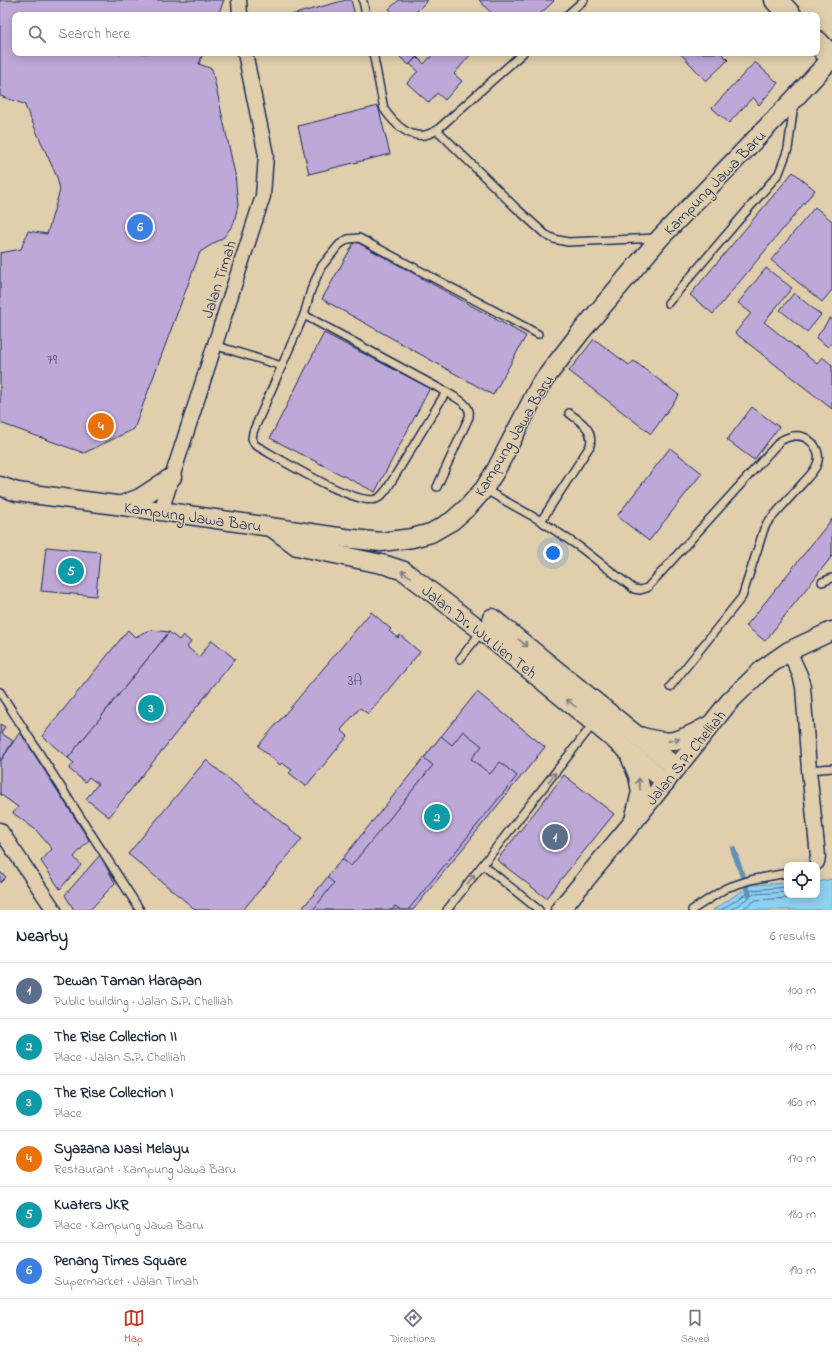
<!DOCTYPE html>
<meta charset="utf-8">
<style>
body{margin:0;font-family:"Indie Flower",sans-serif;background:#f6f6f7;color:#1f2937}
.controls{position:absolute;right:12px;bottom:12px;display:grid;overflow:hidden;border-radius:8px;box-shadow:0 2px 10px #0003}
.controls button{width:36px;height:36px;display:grid;place-items:center;padding:0;border:0;border-bottom:1px solid #e0e1e3;background:#fff;color:#1f2937;font:20px sans-serif}
.you{position:absolute;left:553px;top:553px;width:14px;height:14px;margin:-10px;border:3px solid #fff;border-radius:50%;background:#1a73e8;box-shadow:0 0 0 6px #1a73e833}
.badge{display:grid;place-items:center;width:26px;height:26px;border-radius:50%;background:#c8321e;color:#fff;font-size:13px;font-weight:700}
.pin{position:absolute;translate:-50% -50%;border:2px solid #fff;box-shadow:0 1px 4px #0006}
.list{margin:0;padding:0;list-style:none}
h2{display:flex;justify-content:space-between;align-items:center;height:52px;margin:0;padding:0 16px;font-size:17px}
h2 small{font-size:13px;font-weight:400;color:#747a83}
.list li{display:grid;grid-template-columns:26px 1fr auto;gap:12px;align-items:center;box-sizing:border-box;height:56px;padding:0 16px;border-top:1px solid #e0e1e3}
.list b{display:block;font-size:15px;white-space:nowrap}
.list p{margin:0;font-size:13px;white-space:nowrap;color:#747a83}
.list em{font-size:13px;font-style:normal;color:#747a83}
.icon{flex:none;width:22px;height:22px;fill:none;stroke:currentColor;stroke-width:2;stroke-linecap:round;stroke-linejoin:round}
.map{position:relative;flex:none;width:832px;height:910px;overflow:hidden}
.search{position:absolute;background:#fff;box-shadow:0 2px 10px #0003;left:12px;right:12px;top:12px;height:44px;display:flex;align-items:center;gap:10px;box-sizing:border-box;padding:0 14px;border-radius:8px;color:#747a83;font-size:15px}
.sheet{height:388px;background:#fff}
nav{display:flex;justify-content:space-around;align-items:center;box-sizing:border-box;height:56px;border-top:1px solid #e0e1e3;background:#fff;font-size:11px;color:#747a83}
nav a{display:grid;justify-items:center;gap:2px}
nav .on{color:#c8321e}
.map>svg:first-child{display:block}
</style>
<div class="map">
<svg width="832" height="910" viewBox="0 0 832 910">
<rect width="100%" height="100%" fill="#e0ceac"/>
<filter id="ink" filterUnits="userSpaceOnUse"><feTurbulence type="fractalNoise" baseFrequency=".025" numOctaves="2"/><feDisplacementMap in="SourceGraphic" scale="8" xChannelSelector="R" yChannelSelector="G"/><feConvolveMatrix kernelMatrix="1 2 1 2 8 2 1 2 1" color-interpolation-filters="sRGB"/></filter>
<g filter="url(#ink)">
<!-- water -->
<polygon fill="#8dd0ef" stroke="#5f90b5" points="832,879 832,910 713,910 751,885 787,883 787,895 817,895 817,882"/>
<g fill="none" stroke-linecap="round" stroke-linejoin="round">
<!-- shore -->
<g stroke="#496f98" stroke-width="1">
<polyline points="721,910 752,890 787,887"/>
<polyline points="730,910 754,894 787,892"/>
<polyline points="741,910 756,900 788,898 796,895"/>
</g>
<!-- stream -->
<polyline stroke="#5f90b5" stroke-width="5.5" points="733,849 749,894"/>
</g>
<!-- building -->
<g fill="#bea8d7" stroke="#1b2f5e">
<polygon points="0,0 224,0 218,15 15,15 15,53 203,53 199,64 212,69 235,174 238,205 234,223 224,237 200,252 134,429 84,453 0,423 0,253 21,249 28,231 47,234 60,190 57,177 24,104 0,96"/>
<polygon points="346,0 351,0 355,15 291,15"/>
<polygon points="399,0 428,0 413,15 395,15 389,9"/>
<polygon points="479,0 553,0 554,1 539,15 493,15"/>
<polygon points="404,53 420,53 409,65 400,57"/>
<polygon points="434,53 470,53 471,54 454,74 462,81 445,100 437,93 429,103 407,83 418,71 410,64 417,57 424,64"/>
<polygon points="680,53 721,53 728,60 706,81"/>
<polygon points="755,62 778,83 759,105 753,97 729,123 712,108"/>
<polygon points="378,106 390,154 309,174 298,126"/>
<polygon points="793,172 815,190 713,314 690,295"/>
<polygon points="815,207 832,221 832,290 822,302 771,260"/>
<polygon points="355,241 526,336 493,395 322,299"/>
<polygon points="766,268 792,288 764,322 817,364 822,357 832,365 832,409 735,333 751,313 738,303"/>
<polygon points="794,293 821,315 807,332 780,310"/>
<polygon points="830,318 832,319 832,342 828,347 816,338"/>
<polygon points="324,333 430,388 375,492 270,438"/>
<polygon points="594,339 629,365 634,361 679,395 651,434 569,371"/>
<polygon points="752,407 779,427 754,460 727,440"/>
<polygon points="670,448 702,473 649,541 617,516"/>
<polygon points="832,519 832,556 765,641 746,626"/>
<polygon points="46,547 100,552 96,596 41,591"/>
<polygon points="371,612 391,629 389,631 398,638 400,635 420,652 368,714 360,708 341,730 348,736 306,786 289,773 292,770 282,763 280,765 258,746"/>
<polygon points="128,630 136,638 142,633 152,630 169,632 68,758 42,736"/>
<polygon points="169,632 179,640 183,635 191,642 187,647 199,657 212,640 235,659 109,817 86,799 98,784 89,777 85,782 69,769 74,763 68,758"/>
<polygon points="477,692 545,747 413,910 301,910"/>
<polygon points="0,724 5,727 1,733 13,741 0,762"/>
<polygon points="463,731 482,746 471,759 490,774 500,762 517,776 408,910 401,910 395,906 392,910 313,910 334,883 327,877 342,859 351,866 433,765 424,758 441,736 452,745"/>
<polygon points="20,732 89,840 74,857 81,865 60,889 41,861 52,849 36,830 13,813 18,807 0,794 0,762"/>
<polygon points="206,760 302,839 243,910 196,910 128,854"/>
<polygon points="564,775 614,814 546,898 497,860"/>
<polygon points="100,855 115,883 90,910 74,910 65,895"/>
<polygon points="0,872 6,877 0,883"/>
</g>
<g fill="none" stroke-linecap="round" stroke-linejoin="round">
<!-- service casing -->
<g stroke="#1b2f5e" stroke-width="10">
<g id="service">
<polyline points="363,1 366,15"/>
<polyline points="567,15 584,0"/>
<path d="M 373,53 L 384,109 C 393,122 408,138 425,135 C 429,134 434,132 437,130 L 523,53"/>
<polyline points="437,130 515,207 546,235 554,239 568,242 658,238"/>
<polyline points="668,303 779,173 788,149 794,104"/>
<path d="M 304,315 L 446,392 C 456,398 472,404 469,417 L 437,487"/>
<polyline points="214,345 282,366"/>
<path d="M 446,392 L 387,489 C 384,492 381,498 376,499 C 354,506 277,457 255,445 L 252,439 L 253,432 L 304,315 L 311,290 L 321,267 L 339,245 L 348,239 L 359,238 L 538,334"/>
<path d="M 484,489 L 541,521 L 581,548 L 634,589 L 640,590 L 647,588 L 780,441 C 789,436 800,433 809,440 C 816,445 821,455 817,464 C 815,471 807,478 802,484 C 790,497 779,510 767,523 L 764,529 L 742,597 L 670,687"/>
<path d="M 541,521 L 590,446 C 594,429 581,422 569,413"/>
<polyline points="822,582 832,578"/>
<polyline points="460,659 482,631"/>
<polyline points="0,692 140,910"/>
<polyline points="809,770 832,768"/>
<polyline points="483,865 539,910"/>
<polyline points="447,910 594,723"/>
<polyline points="692,910 726,888 750,880 787,873"/>
</g>
</g>
<!-- minor casing -->
<g stroke="#1b2f5e" stroke-width="17">
<g id="minor">
<polyline points="239,0 240,15"/>
<polyline points="161,511 263,196 266,155 245,53"/>
<polyline points="789,651 800,675 803,687 809,770 818,856 817,862"/>
<polyline points="0,830 54,910"/>
</g>
</g>
<!-- tertiary casing -->
<g stroke="#1b2f5e" stroke-width="21">
<g id="tertiary">
<polyline points="0,486 17,492 161,511 345,538 381,542 412,538 431,533 452,521 469,506 484,489 496,470 540,385 580,333 660,238 795,98 832,58"/>
<polyline points="122,505 140,498 172,477"/>
<polyline points="274,529 297,546 386,565 404,571 482,631 666,782"/>
<polyline points="492,618 677,768"/>
<path d="M 639,736 C 650,739 662,743 673,741 C 685,739 697,732 708,726"/>
<polyline points="628,751 638,776 641,792 635,816"/>
<polyline points="560,910 634,821 729,702 763,669 789,651 832,631"/>
</g>
</g>
<!-- primary casing -->
<g stroke="#1b2f5e" stroke-width="25">
<g id="primary">
<polyline points="776,0 790,15"/>
<polyline points="817,42 832,58"/>
</g>
</g>
<!-- service -->
<use href="#service" stroke="#e0ceac" stroke-width="7"/>
<!-- minor -->
<use href="#minor" stroke="#e0ceac" stroke-width="14"/>
<!-- tertiary -->
<use href="#tertiary" stroke="#e0ceac" stroke-width="18"/>
<!-- primary -->
<use href="#primary" stroke="#e0ceac" stroke-width="22"/>
</g>
<!-- one-way arrows -->
<defs><path id="oneway-shaft" d="M-6 0H5M1.5-3L5.5 0L1.5 3" fill="none" stroke-width="1.6" stroke-linecap="round" stroke-linejoin="round"/></defs>
<g stroke="#7e7e85">
<use href="#oneway-shaft" transform="translate(406 574) rotate(-148)"/>
<use href="#oneway-shaft" transform="translate(523 643) rotate(39)"/>
<use href="#oneway-shaft" transform="translate(571 703) rotate(-141)"/>
<use href="#oneway-shaft" transform="translate(674 740) rotate(-11)"/>
<use href="#oneway-shaft" transform="translate(552 777) rotate(-52)"/>
<use href="#oneway-shaft" transform="translate(639 784) rotate(-100)"/>
<use href="#oneway-shaft" transform="translate(471 879) rotate(-52)"/>
</g>
</g>
<g text-anchor="middle" stroke-width="3" stroke-linejoin="round" paint-order="stroke">
<!-- number labels -->
<g font-size="14" fill="#444d7c">
<text x="52" y="364">79</text>
<text x="355" y="685">3A</text>
</g>
<!-- street labels -->
<g font-size="16" fill="#1b2f5e" stroke="#e0ceac">
<text transform="translate(714 182) rotate(-46)" y="6">Kampung Jawa Baru</text>
<text transform="translate(218 279) rotate(-72)" y="6">Jalan Timah</text>
<text transform="translate(513 435) rotate(-59)" y="6">Kampung Jawa Baru</text>
<text transform="translate(193 516) rotate(8)" y="6">Kampung Jawa Baru</text>
<text transform="translate(480 631) rotate(38)" y="6">Jalan Dr. Wu Lien Teh</text>
<text transform="translate(685 757) rotate(-51)" y="6">Jalan S.P. Chelliah</text>
</g>
</g>
</svg>
<div class="controls">
<button><svg class="icon" aria-label="locate" viewBox="0 0 24 24"><circle cx="12" cy="12" r="6"/><path d="M12 2v4M12 18v4M2 12h4M18 12h4"/></svg></button>
</div>
<div class="you"></div>
<div class="pin badge" style="left:555px;top:837px;background:#5c6f8a">1</div>
<div class="pin badge" style="left:437px;top:817px;background:#0f9aa8">2</div>
<div class="pin badge" style="left:151px;top:708px;background:#0f9aa8">3</div>
<div class="pin badge" style="left:101px;top:426px;background:#e8710a">4</div>
<div class="pin badge" style="left:71px;top:571px;background:#0f9aa8">5</div>
<div class="pin badge" style="left:140px;top:227px;background:#3f7fe0">6</div>
<div class="search"><svg class="icon" aria-label="search" viewBox="0 0 24 24"><circle cx="10" cy="10" r="6"/><path d="M15 15l6 6"/></svg>Search here</div>
</div>
<section class="sheet">
<h2>Nearby<small>6 results</small></h2>
<ul class="list">
<li><span class="badge" style="background:#5c6f8a">1</span><div><b>Dewan Taman Harapan</b><p>Public building · Jalan S.P. Chelliah</p></div><em>100 m</em></li>
<li><span class="badge" style="background:#0f9aa8">2</span><div><b>The Rise Collection II</b><p>Place · Jalan S.P. Chelliah</p></div><em>110 m</em></li>
<li><span class="badge" style="background:#0f9aa8">3</span><div><b>The Rise Collection I</b><p>Place</p></div><em>160 m</em></li>
<li><span class="badge" style="background:#e8710a">4</span><div><b>Syazana Nasi Melayu</b><p>Restaurant · Kampung Jawa Baru</p></div><em>170 m</em></li>
<li><span class="badge" style="background:#0f9aa8">5</span><div><b>Kuaters JKR</b><p>Place · Kampung Jawa Baru</p></div><em>180 m</em></li>
<li><span class="badge" style="background:#3f7fe0">6</span><div><b>Penang Times Square</b><p>Supermarket · Jalan Timah</p></div><em>190 m</em></li>
</ul>
</section>
<nav>
<a class="on"><svg class="icon" aria-label="map" viewBox="0 0 24 24"><path d="M3 6l6-2 6 2 6-2v14l-6 2-6-2-6 2zM9 4v14M15 6v14"/></svg>Map</a>
<a><svg class="icon" aria-label="directions" viewBox="0 0 24 24"><path d="M12 3l9 9-9 9-9-9zM9 14v-3h6M13 9l2 2-2 2"/></svg>Directions</a>
<a><svg class="icon" aria-label="saved" viewBox="0 0 24 24"><path d="M7 4h10v16l-5-4-5 4z"/></svg>Saved</a>
</nav>
